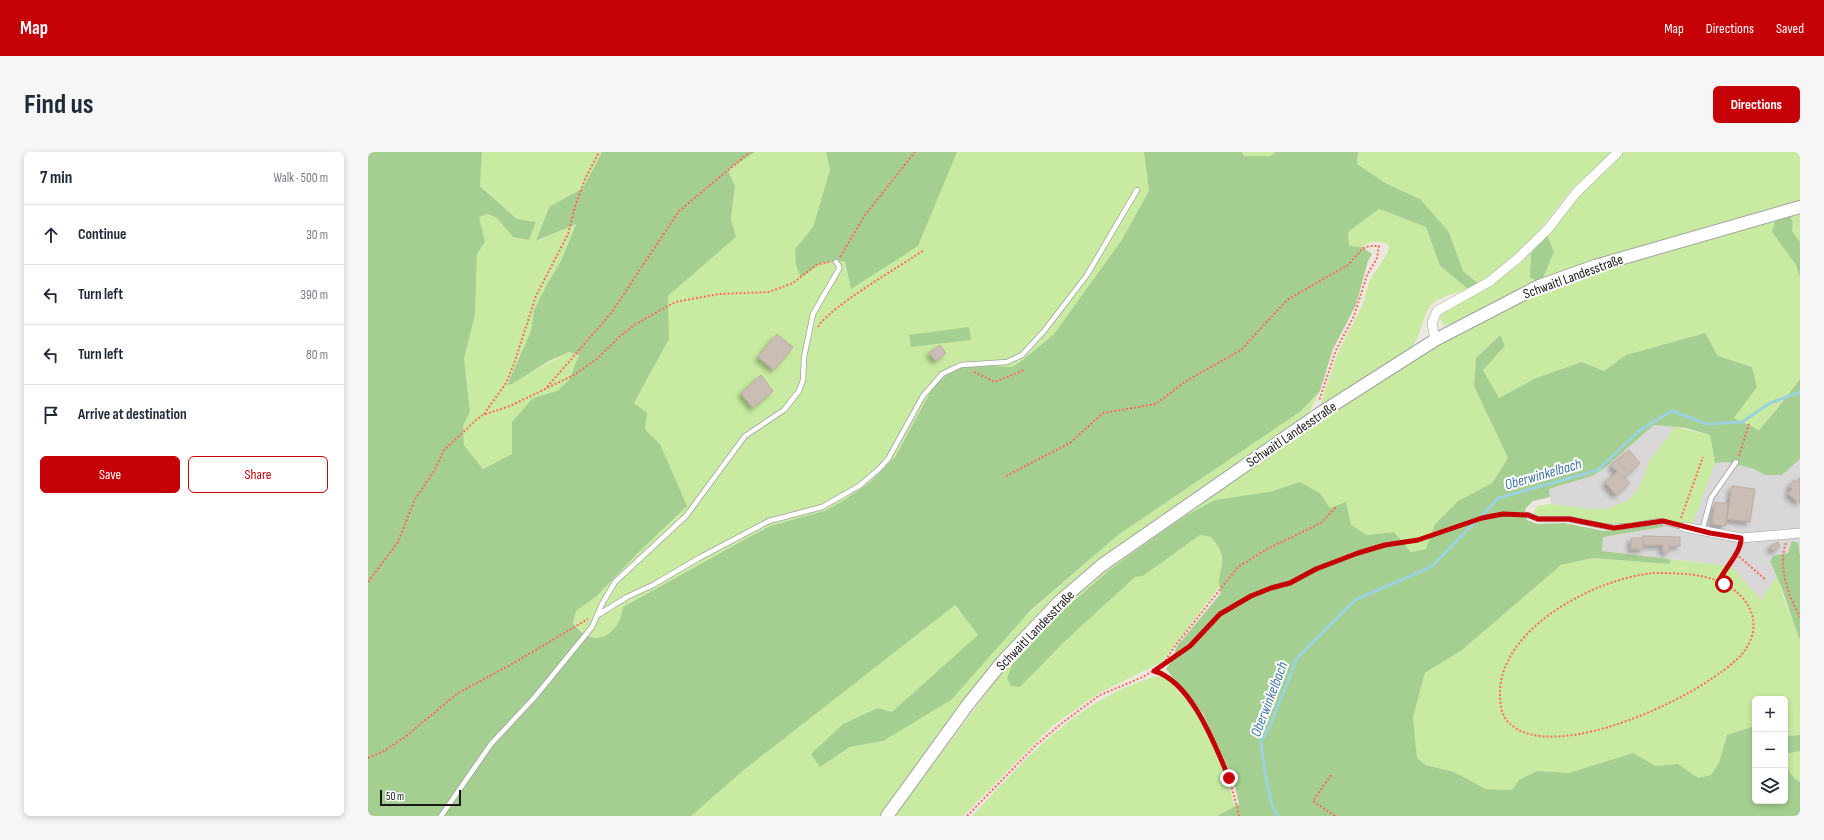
<!DOCTYPE html>
<meta charset="utf-8">
<style>
body{margin:0;font-family:"Sofia Sans Condensed",sans-serif;background:#f6f6f7;color:#1f2937}
.controls{position:absolute;right:12px;bottom:12px;display:grid;overflow:hidden;border-radius:6px;box-shadow:0 2px 6px #0003}
.controls button{width:36px;height:36px;display:grid;place-items:center;padding:0;border:0;border-bottom:1px solid #e0e1e3;background:#fff;color:#1f2937;font:20px sans-serif}
.scale{position:absolute;left:12px;bottom:10px;width:81px;box-sizing:border-box;padding-left:4px;border:2px solid #1a1a1a;border-top:0;font-size:11px;line-height:14px;white-space:nowrap;color:#1a1a1a;-webkit-text-stroke:3px #fff;paint-order:stroke}
.stop{position:absolute;width:12px;height:12px;margin:-9px;border:3px solid #c50007;border-radius:50%;background:#fff}
.stop.end{background:#c50007;border-color:#fff;box-shadow:0 1px 4px #0008}
.list{margin:0;padding:0;list-style:none}
h2{display:flex;justify-content:space-between;align-items:center;height:52px;margin:0;padding:0 16px;font-size:17px}
h2 small{font-size:13px;font-weight:400;color:#747a83}
.list li{display:grid;grid-template-columns:26px 1fr auto;gap:12px;align-items:center;box-sizing:border-box;height:60px;padding:0 16px;border-top:1px solid #e0e1e3}
.list b{display:block;font-size:15px;white-space:nowrap}
.list em{font-size:13px;font-style:normal;color:#747a83}
.actions{display:flex;gap:8px;padding:12px 16px}
.actions a{flex:1;padding:9px 0;border:1px solid #c50007;border-radius:6px;text-align:center;font-size:14px;color:#c50007}
.actions .main{background:#c50007;color:#fff}
.icon{flex:none;width:22px;height:22px;fill:none;stroke:currentColor;stroke-width:2;stroke-linecap:round;stroke-linejoin:round}
.map{position:relative;flex:none;width:1432px;height:664px;overflow:hidden;border-radius:6px}
header{display:flex;align-items:center;gap:24px;box-sizing:border-box;height:56px;padding:0 20px;background:#c50007;color:#fff}
header strong{font-size:19px}
nav{display:flex;gap:22px;margin-inline-start:auto;font-size:14px}
.intro{display:flex;align-items:center;justify-content:space-between;box-sizing:border-box;height:96px;padding:0 24px}
h1{margin:0;font-size:28px}
.button{padding:10px 18px;border-radius:6px;background:#c50007;color:#fff;font-size:14px;font-weight:700}
main{display:flex;gap:24px;padding:0 24px}
aside{flex:1;background:#fff;border-radius:6px;box-shadow:0 2px 6px #0003}
.map>svg:first-child{display:block}
</style>
<header>
<strong>Map</strong>
<nav><a>Map</a><a>Directions</a><a>Saved</a></nav>
</header>
<div class="intro"><h1>Find us</h1><a class="button">Directions</a></div>
<main>
<aside>
<h2>7 min<small>Walk · 500 m</small></h2>
<ul class="list">
<li><svg class="icon" aria-label="ahead" viewBox="0 0 24 24"><path d="M12 20V5M6 11l6-6 6 6"/></svg><div><b>Continue</b></div><em>30 m</em></li>
<li><svg class="icon" aria-label="left" viewBox="0 0 24 24"><path d="M17 20v-9H6M10 6l-5 5 5 5"/></svg><div><b>Turn left</b></div><em>390 m</em></li>
<li><svg class="icon" aria-label="left" viewBox="0 0 24 24"><path d="M17 20v-9H6M10 6l-5 5 5 5"/></svg><div><b>Turn left</b></div><em>80 m</em></li>
<li><svg class="icon" aria-label="arrive" viewBox="0 0 24 24"><path d="M6 21V4h12l-3 4 3 4H6"/></svg><div><b>Arrive at destination</b></div></li>
</ul>
<div class="actions"><a class="main">Save</a><a>Share</a></div>
</aside>
<div class="map">
<svg width="1432" height="664" viewBox="0 0 1432 664">
<defs>
<filter id="shadow"><feDropShadow dx="-3.5" dy="3.5" stdDeviation="2" flood-color="#0004"/></filter>
</defs>
<rect width="100%" height="100%" fill="#ede8df"/>
<!-- residential -->
<g fill="#d9d7d7">
<polygon points="1286,273 1307,275 1281,310 1271,336 1260,348 1240,357 1223,357 1183,352 1181,337 1224,324 1234,318"/>
<polygon points="1432,307 1432,403 1430,391 1424,390 1420,401 1402,411 1409,424 1393,448 1363,414 1234,399 1235,385 1295,375 1296,372 1322,379 1347,311 1359,310 1386,317 1397,323 1414,323"/>
</g>
<!-- grass -->
<g fill="#c8eba1">
<polygon points="114,0 234,0 215,36 181,55 168,89 175,87 208,71 193,109 179,132 166,158 163,179 139,233 201,200 211,203 201,228 189,239 165,246 144,270 144,302 114,317 96,292 95,274 102,260 96,207 107,162 109,102 117,90 111,65 120,62 129,66 145,85 161,88 168,70 149,67 112,33"/>
<path d="M 387,0 L 458,0 L 462,18 L 445,75 L 427,97 L 434,125 L 453,111 L 477,109 L 483,137 L 589,0 L 776,0 L 781,39 L 753,89 L 686,182 L 656,207 L 644,215 L 628,215 L 565,235 L 527,305 L 501,331 L 473,350 L 456,359 L 402,374 L 381,385 L 255,455 C 251,485 224,498 205,470 L 208,459 L 229,444 L 272,399 L 292,292 L 277,277 L 266,251 L 301,187 L 300,144 L 368,85 L 363,67 L 367,34 L 360,17 Z"/>
<polygon points="874,0 908,0 902,4 876,4"/>
<polygon points="990,0 1244,0 1204,37 1168,83 1146,104 1111,132 1095,119 1081,80 1052,47 1019,32 989,12"/>
<polygon points="1256,0 1432,0 1432,49 1225,108 1175,126 1186,101 1179,83 1211,43 1245,12"/>
<path d="M 1011,57 L 1058,75 L 1072,114 L 1100,137 C 1090,141 1074,144 1065,151 C 1054,160 1055,183 1043,196 L 954,254 L 953,250 L 970,200 L 994,154 L 1001,130 L 1020,100 L 1021,93 L 1013,90 L 1003,90 L 994,95 L 981,94 L 979,80 Z"/>
<polygon points="1432,61 1432,90 1424,79 1425,70 1422,64"/>
<polygon points="1407,69 1404,80 1428,113 1432,125 1432,227 1391,278 1366,266 1389,235 1384,215 1350,204 1337,181 1258,203 1236,219 1214,210 1168,226 1131,246 1115,218 1137,194 1131,183 1108,206 1106,234 1140,306 1124,331 1090,349 1067,372 1059,397 1043,400 1026,380 999,383 983,373 962,356 952,341 932,330 901,340 847,349 819,363 788,384 740,419 693,460 652,535 696,490 767,425 775,424 832,383 843,385 852,395 854,407 851,435 794,510 731,541 683,575 595,664 526,664 636,518 696,453 738,417 954,266 1070,193 1173,139 1229,119"/>
<path d="M 1163,101 L 1162,124 L 1169,129 L 1084,172 L 1076,173 L 1072,166 C 1079,150 1102,147 1116,138 C 1133,127 1148,114 1163,101 Z"/>
<polygon points="952,239 939,264 731,408 688,445 631,506 592,555 512,664 323,664 377,617 586,453 611,483 524,560 452,615 482,595 515,589 750,383 933,259"/>
<polygon points="1307,275 1342,283 1347,311 1324,374 1299,368 1287,367 1253,373 1232,372 1197,364 1169,364 1165,362 1169,354 1183,352 1223,357 1240,357 1260,348 1271,336 1281,310"/>
<polygon points="1225,406 1300,412 1303,410 1301,407 1363,414 1393,448 1409,424 1416,447 1432,488 1432,583 1421,584 1417,582 1417,547 1387,547 1387,574 1359,583 1351,611 1343,623 1330,626 1310,612 1288,614 1265,601 1201,621 1169,619 1151,628 1145,638 1118,637 1086,620 1058,613 1049,606 1045,565 1057,521 1094,498 1193,413"/>
<path d="M 788,524 C 798,525 804,532 810,539 C 840,571 856,613 867,654 L 849,664 L 604,664 C 660,604 706,550 788,524 Z"/>
<path d="M 1426,599 L 1432,599 L 1432,630 C 1421,624 1419,616 1418,604 Z"/>
</g>
<!-- forest -->
<g fill="#a5cf91">
<path d="M 0,0 L 114,0 L 112,34 L 149,67 L 168,70 L 161,88 L 145,85 L 129,66 L 120,62 L 111,65 L 117,90 L 109,102 L 107,162 L 96,207 L 102,260 L 95,274 L 96,293 L 115,317 L 144,302 L 144,270 L 165,246 L 189,239 L 201,228 L 211,203 L 201,200 L 181,209 L 144,232 L 139,233 L 163,179 L 166,158 L 179,132 L 193,109 L 208,72 L 168,89 L 181,55 L 215,36 L 234,0 L 387,0 L 360,18 L 367,34 L 363,67 L 368,85 L 300,144 L 301,187 L 266,251 L 279,261 L 277,277 L 292,292 L 319,354 L 272,399 L 229,444 L 208,459 L 205,471 C 224,498 251,485 255,455 L 381,385 L 402,374 L 456,359 L 473,350 L 501,331 L 527,305 L 565,235 L 583,219 L 596,213 L 644,215 L 656,207 L 686,182 L 753,89 L 781,39 L 776,0 L 874,0 L 876,4 L 902,4 L 908,0 L 990,0 L 989,12 L 1019,32 L 1052,47 L 1081,80 L 1095,119 L 1111,132 L 1100,137 L 1072,114 L 1058,75 L 1011,57 L 980,80 L 981,94 L 994,95 L 1004,102 L 1000,109 L 988,153 L 965,197 L 952,239 L 933,259 L 750,383 L 662,459 L 583,548 L 515,589 L 482,595 L 452,615 L 443,602 L 475,572 L 510,556 L 524,560 L 610,483 L 587,453 L 377,617 L 323,664 L 0,664 Z"/>
<polygon points="458,0 589,0 550,94 483,137 477,109 453,111 433,126 428,113 427,97 445,75 462,18"/>
<polygon points="1422,64 1425,70 1424,79 1432,90 1432,125 1428,113 1404,80 1407,69"/>
<polygon points="1179,83 1186,100 1175,126 1169,129 1162,125 1163,101"/>
<polygon points="601,175 603,188 543,195 541,183"/>
<path d="M 1337,181 L 1350,204 L 1384,215 L 1389,235 L 1366,266 L 1391,278 L 1408,258 L 1432,227 L 1432,307 L 1414,323 L 1397,323 L 1386,317 L 1359,310 L 1347,311 L 1342,283 L 1318,276 L 1286,273 L 1234,318 L 1224,324 L 1181,337 L 1182,345 L 1165,349 L 1157,357 L 1159,368 L 1169,372 L 1196,371 L 1236,379 L 1296,372 L 1295,375 L 1235,385 L 1234,399 L 1301,407 L 1303,410 L 1300,412 L 1225,406 L 1193,413 L 1094,498 L 1057,521 L 1045,565 L 1049,606 L 1058,613 L 1086,620 L 1118,637 L 1144,638 L 1151,628 L 1169,619 L 1201,621 L 1265,601 L 1288,614 L 1310,612 L 1330,626 L 1343,623 L 1351,611 L 1359,583 L 1387,574 L 1387,649 L 1417,649 L 1417,582 L 1421,584 L 1432,583 L 1432,599 L 1421,601 L 1418,604 C 1419,616 1421,624 1432,630 L 1432,664 L 849,664 L 871,652 L 865,626 L 835,562 L 798,517 L 804,508 L 809,494 L 853,441 C 845,418 866,410 843,385 L 832,383 L 775,424 L 767,425 L 696,490 L 652,535 L 643,534 L 639,526 L 644,513 L 693,460 L 740,419 L 788,384 L 819,363 L 847,348 L 901,340 L 932,330 L 952,341 L 962,356 L 978,350 L 983,373 L 999,383 L 1026,380 L 1043,400 L 1058,397 L 1067,372 L 1090,349 L 1124,331 L 1140,306 L 1106,234 L 1108,206 L 1132,183 L 1137,194 L 1115,218 L 1131,246 L 1168,226 L 1214,210 L 1236,219 L 1258,203 Z"/>
<path d="M 1424,389 L 1430,391 L 1432,403 L 1432,488 C 1422,463 1415,434 1402,410 L 1405,404 L 1420,401 Z"/>
</g>
<g fill="none" stroke-linecap="round" stroke-linejoin="round">
<!-- stream -->
<polyline stroke="#9cd1de" stroke-width="3" points="910,664 904,654 897,621 893,589 902,574 929,506 987,448 1063,415 1131,346 1230,318 1273,277 1304,259 1339,272 1374,270 1402,251 1432,240"/>
</g>
<!-- building -->
<g fill="#c9bdb5" stroke="#bfada1" filter="url(#shadow)">
<polygon points="409,182 425,195 406,218 390,205"/>
<polygon points="572,193 578,201 568,209 561,201"/>
<polygon points="393,223 405,239 385,256 373,241"/>
<polygon points="1261,298 1272,311 1256,325 1262,331 1248,343 1237,330 1249,320 1243,313"/>
<polygon points="1432,325 1432,351 1420,342 1424,337 1421,335 1426,328 1428,330"/>
<polygon points="1364,334 1387,337 1382,370 1359,367"/>
<polygon points="1347,350 1360,352 1357,374 1344,372"/>
<polygon points="1275,384 1312,385 1312,394 1301,394 1301,400 1295,400 1295,393 1275,393"/>
<rect x="1263" y="386" width="12" height="11"/>
<polygon points="1410,390 1412,395 1405,399 1402,394"/>
</g>
<g fill="none" stroke-linecap="round" stroke-linejoin="round">
<!-- service casing -->
<g stroke="#a1a1a1" stroke-width="6">
<g id="service">
<polyline points="1160,363 1170,367 1201,367 1240,375 1263,374 1291,369 1316,375"/>
<polyline points="1334,379 1343,346 1368,310"/>
<polyline points="230,463 259,445 285,433 331,406 401,369 454,355 491,334 511,317 520,307 555,244 574,222 593,213 639,210 654,203 676,179 719,123 769,38"/>
<polyline points="73,664 123,592 166,546 224,475 234,452 247,430 318,364 377,284 416,258 431,239 435,228 436,205 445,162 471,117 471,114 468,110"/>
</g>
</g>
<!-- minor casing -->
<g stroke="#a1a1a1" stroke-width="10">
<g id="minor">
<polyline points="1067,188 1064,171 1069,159 1121,130 1149,107 1180,77 1208,41 1250,0"/>
<polyline points="1316,375 1373,386 1432,381"/>
</g>
</g>
<!-- tertiary casing -->
<g stroke="#a1a1a1" stroke-width="14">
<polyline id="tertiary" points="519,664 601,551 635,509 692,449 734,413 951,262 1067,188 1171,134 1227,114 1432,55"/>
</g>
<!-- path -->
<g stroke="#ff695e" stroke-width="2" stroke-dasharray="2 2" stroke-linecap="butt">
<polyline points="472,105 497,63 547,0"/>
<path d="M 450,175 C 461,155 533,114 556,98"/>
<polyline points="606,220 627,230 656,218"/>
<polyline points="179,235 244,160 311,59 382,0"/>
<polyline points="116,262 138,231 146,212 168,144 200,82 207,55 217,27 231,0"/>
<polyline points="1371,304 1381,272"/>
<polyline points="638,324 702,291 735,261 788,252 818,229 873,198 919,148 980,113 994,97 1001,94 1011,94 1009,106 999,123 986,164 968,198 951,249"/>
<polyline points="1313,366 1335,305"/>
<path d="M 1418,391 C 1409,414 1421,445 1432,465"/>
<polyline points="1368,402 1398,428"/>
<path d="M 1285,421 C 1306,421 1330,421 1350,429 C 1382,442 1398,473 1374,502 C 1339,542 1186,615 1141,571 C 1132,562 1132,549 1132,537 C 1137,473 1228,427 1285,421 Z"/>
<polyline points="1351,429 1357,416 1372,395"/>
<polyline points="0,430 30,390 47,347 65,321 76,298 108,268 115,263 142,254 206,223 230,206 250,186 266,173 307,150 351,142 401,140 425,131 448,113 461,110"/>
<polyline points="795,512 807,494 870,415 901,396 953,371 968,355"/>
<path d="M 786,519 C 829,531 863,623 871,664"/>
<polyline points="0,606 16,599 37,585 90,541 144,512 220,467"/>
<polyline points="963,623 945,649 967,664"/>
<polyline points="599,664 668,593 694,571 732,543 775,525 795,513 821,494 852,462 873,449 894,439 922,431 948,417 990,401 1017,393 1050,388 1114,366 1135,363 1153,362"/>
</g>
<!-- service -->
<use href="#service" stroke="#fff" stroke-width="4.5"/>
<!-- minor -->
<use href="#minor" stroke="#fff" stroke-width="9"/>
<!-- tertiary -->
<use href="#tertiary" stroke="#fff" stroke-width="12"/>
</g>
<g fill="none" stroke-linecap="round" stroke-linejoin="round">
<!-- route -->
<path stroke="#c50007" stroke-width="5" d="M 861,626 C 847,593 823,529 786,519 L 822,494 L 852,462 L 883,444 L 903,436 L 922,431 L 948,417 L 990,401 L 1017,393 L 1050,388 L 1114,366 L 1135,362 L 1160,363 L 1170,367 L 1201,367 L 1246,376 L 1295,369 L 1342,381 L 1373,386 C 1374,399 1357,416 1351,429 L 1356,432"/>
</g>
<g text-anchor="middle" stroke-width="4" stroke-linejoin="round" paint-order="stroke">
<!-- street labels -->
<g font-size="14" fill="#1a1a1a" stroke="#fff">
<text transform="translate(1205 124) rotate(-20)" y="5">Schwaitl Landesstraße</text>
<text transform="translate(923 282) rotate(-34)" y="5">Schwaitl Landesstraße</text>
<text transform="translate(667 478) rotate(-46)" y="5">Schwaitl Landesstraße</text>
</g>
<!-- water labels -->
<g font-size="15" font-style="italic" fill="#4177a5" stroke="#fff">
<text transform="translate(1175 322) rotate(-16)" y="5">Oberwinkelbach</text>
<text transform="translate(901 547) rotate(-69)" y="5">Oberwinkelbach</text>
</g>
</g>
</svg>
<div class="controls">
<button>+</button>
<button>−</button>
<button><svg class="icon" aria-label="layers" viewBox="0 0 24 24"><path d="M12 4l9 5-9 5-9-5zM3 14l9 5 9-5"/></svg></button>
</div>
<div class="scale">50 m</div>
<div class="stop" style="left:1356px;top:432px"></div>
<div class="stop end" style="left:861px;top:626px"></div>
</div>
</main>
